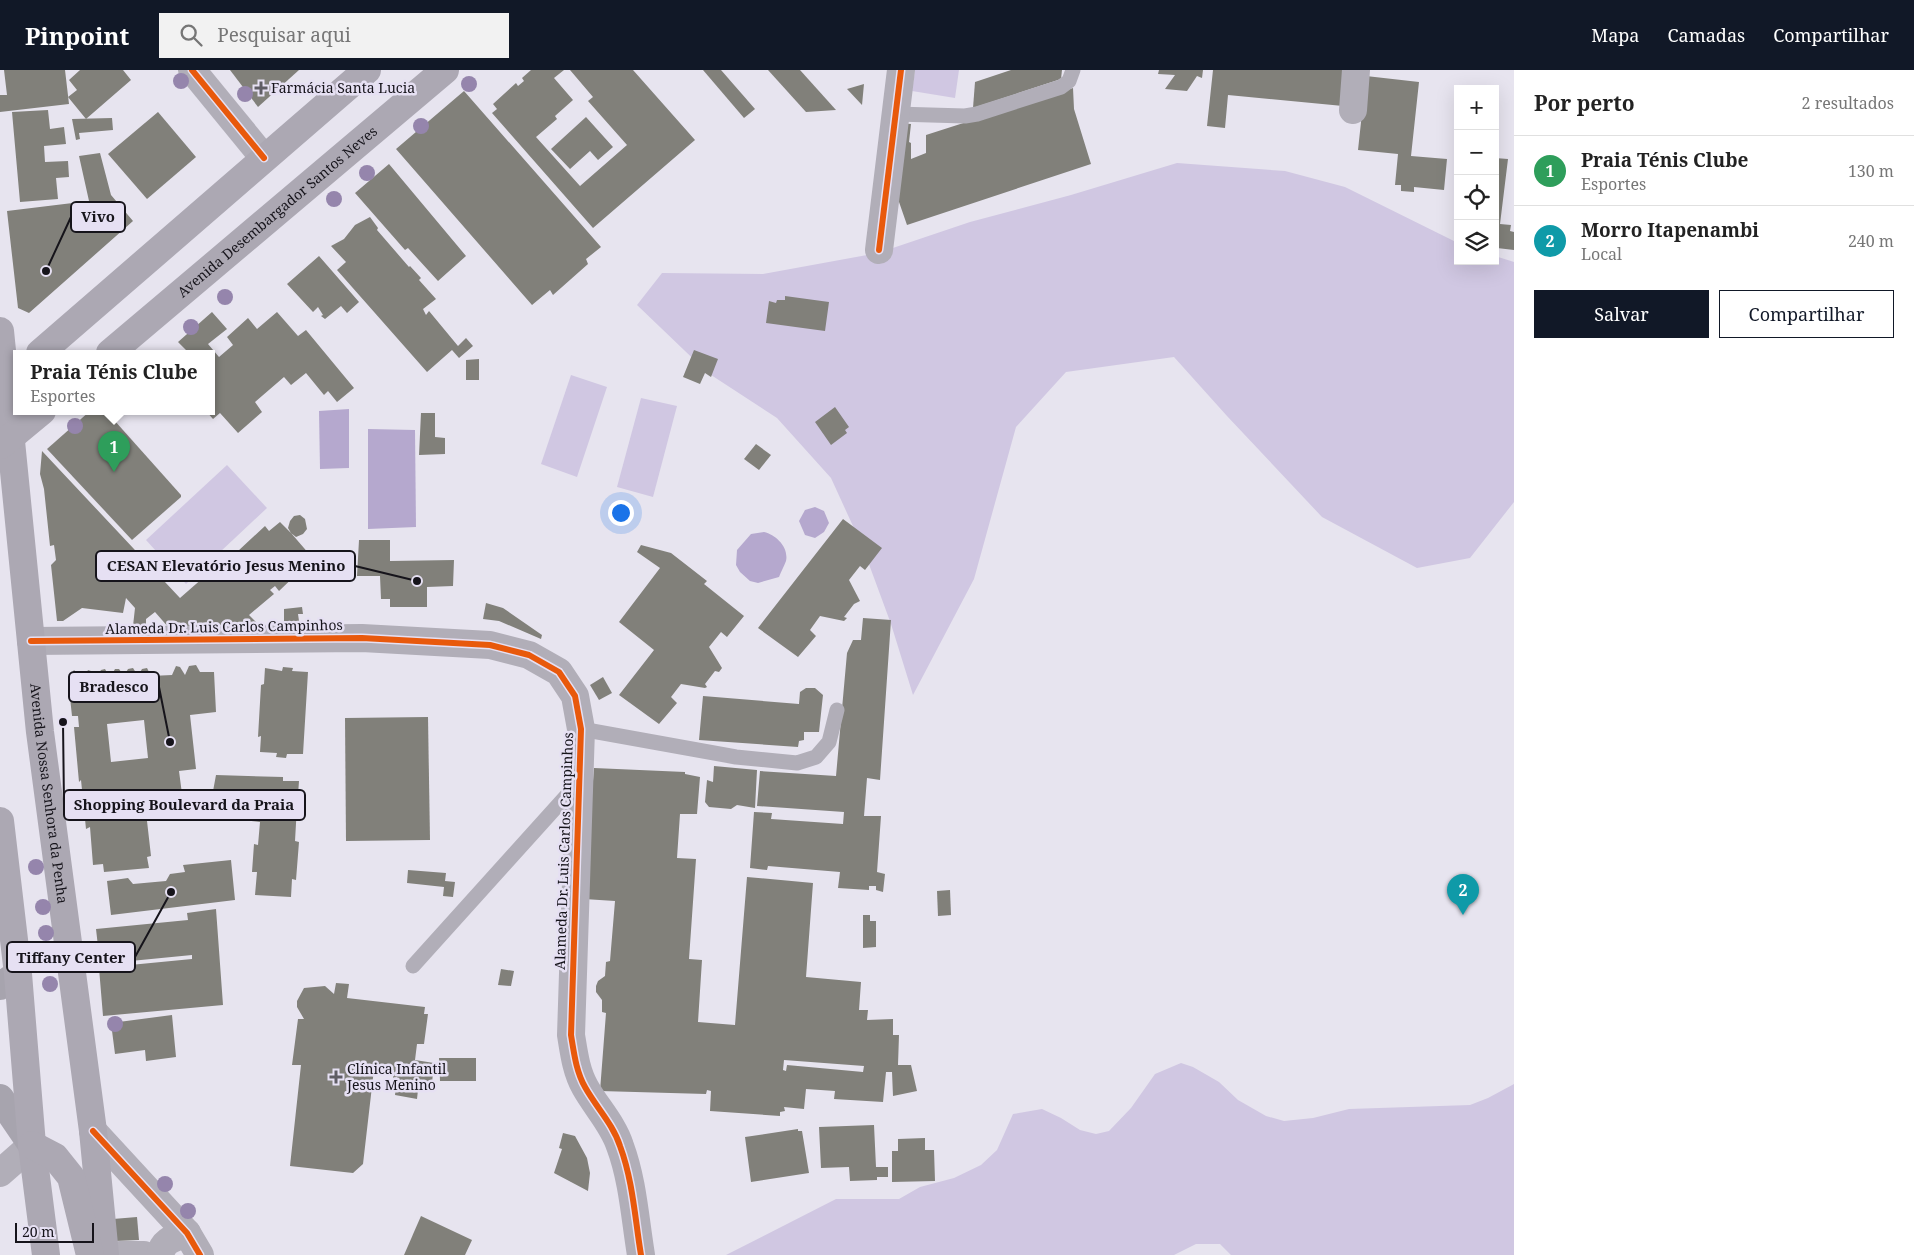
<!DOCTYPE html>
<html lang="pt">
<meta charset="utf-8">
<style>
body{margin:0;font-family:"Noto Serif",serif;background:#f2f2f2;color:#222}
.controls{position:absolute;right:15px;top:15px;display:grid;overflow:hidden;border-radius:0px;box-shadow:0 5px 20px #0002}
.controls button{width:45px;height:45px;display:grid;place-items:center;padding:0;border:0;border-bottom:1px solid #e0e0e0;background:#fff;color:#222;font:25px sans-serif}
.scale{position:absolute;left:15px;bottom:12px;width:79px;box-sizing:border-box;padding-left:5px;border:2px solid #16141b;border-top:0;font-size:14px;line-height:18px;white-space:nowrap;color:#16141b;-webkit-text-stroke:4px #e6e0f3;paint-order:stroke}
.you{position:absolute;left:620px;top:442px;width:18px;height:18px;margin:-12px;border:4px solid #fff;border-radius:50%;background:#1a73e8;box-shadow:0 0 0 8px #1a73e833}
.badge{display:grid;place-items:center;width:32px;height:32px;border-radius:50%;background:#111827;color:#fff;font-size:16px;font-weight:700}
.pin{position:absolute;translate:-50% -41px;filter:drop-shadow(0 1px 2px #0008)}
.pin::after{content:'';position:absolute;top:26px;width:18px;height:15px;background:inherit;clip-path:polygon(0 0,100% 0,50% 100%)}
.popup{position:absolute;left:13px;top:280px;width:202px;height:65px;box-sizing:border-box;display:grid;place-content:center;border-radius:0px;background:#fff;filter:drop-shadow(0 1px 4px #0005);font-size:16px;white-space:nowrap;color:#767676}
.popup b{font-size:19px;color:#222}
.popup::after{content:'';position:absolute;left:50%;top:100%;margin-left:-10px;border:10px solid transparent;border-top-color:#fff}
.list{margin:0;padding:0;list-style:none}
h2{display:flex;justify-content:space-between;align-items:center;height:65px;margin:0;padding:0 20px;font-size:21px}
h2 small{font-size:16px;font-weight:400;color:#767676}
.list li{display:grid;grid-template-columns:32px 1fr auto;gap:15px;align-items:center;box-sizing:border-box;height:70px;padding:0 20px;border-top:1px solid #e0e0e0}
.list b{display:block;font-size:19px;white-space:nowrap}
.list p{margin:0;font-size:16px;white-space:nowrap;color:#767676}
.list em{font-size:16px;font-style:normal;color:#767676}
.actions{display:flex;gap:10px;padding:15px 20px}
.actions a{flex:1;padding:11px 0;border:1px solid #111827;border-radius:0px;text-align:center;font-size:18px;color:#111827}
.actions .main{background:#111827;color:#fff}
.icon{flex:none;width:28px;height:28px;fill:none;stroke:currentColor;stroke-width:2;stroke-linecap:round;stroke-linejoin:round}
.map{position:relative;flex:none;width:1514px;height:1185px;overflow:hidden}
header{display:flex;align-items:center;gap:30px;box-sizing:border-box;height:70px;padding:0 25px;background:#111827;color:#fff}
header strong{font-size:24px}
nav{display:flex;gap:28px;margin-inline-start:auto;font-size:18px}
.search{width:350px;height:45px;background:#f2f2f2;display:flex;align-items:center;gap:12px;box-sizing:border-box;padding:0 18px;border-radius:0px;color:#767676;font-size:19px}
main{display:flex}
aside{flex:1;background:#fff}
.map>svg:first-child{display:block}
</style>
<header>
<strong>Pinpoint</strong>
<div class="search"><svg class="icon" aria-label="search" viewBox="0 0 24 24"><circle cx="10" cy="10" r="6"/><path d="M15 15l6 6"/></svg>Pesquisar aqui</div>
<nav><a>Mapa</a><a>Camadas</a><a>Compartilhar</a></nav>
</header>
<main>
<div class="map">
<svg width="1514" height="1185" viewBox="0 0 1514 1185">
<rect width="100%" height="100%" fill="#e7e4ef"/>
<!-- green -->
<g fill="#d0c7e2">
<polygon points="915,0 959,0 955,28 912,21"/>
<polygon points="1177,93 1285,101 1345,117 1458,173 1458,191 1495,191 1495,186 1514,192 1514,432 1470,488 1417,498 1322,447 1227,346 1174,287 1066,302 1016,357 974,509 913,625 891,554 863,478 831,408 777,348 708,303 637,235 662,203 763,204 878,183 970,152 1071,125"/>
<polygon points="571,305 607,317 577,407 541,394"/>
<polygon points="641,328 677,336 653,427 617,417"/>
<polygon points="227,395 267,438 186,514 146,470"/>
<polygon points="1181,993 1193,997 1219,1012 1238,1030 1266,1046 1284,1051 1313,1048 1349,1039 1470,1035 1488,1028 1514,1014 1514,1185 1231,1185 1220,1174 1196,1174 1174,1185 726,1185 836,1129 899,1129 920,1117 954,1108 981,1095 997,1080 1013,1044 1042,1039 1061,1048 1080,1060 1096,1064 1109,1061 1131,1038 1155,1004"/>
</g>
<!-- water -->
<g fill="#b5a8ce">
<polygon points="349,339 349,398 320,399 319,341"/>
<polygon points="368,359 415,360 416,457 368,459"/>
<polygon points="815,437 824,441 829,453 824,462 815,468 805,465 799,451 805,440"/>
<path d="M 764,462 C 776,465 789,477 786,491 C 784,496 781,502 779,507 L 758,513 L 750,511 L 740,502 L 736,495 L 737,480 L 751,464 Z"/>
</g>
<!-- building -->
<g fill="#81807a" fill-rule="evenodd">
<polygon points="4,0 65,0 69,34 0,42 0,25 7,25"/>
<polygon points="80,0 123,0 131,10 86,49 68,27 77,20 69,10"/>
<polygon points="230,0 299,0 258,37"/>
<polygon points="531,0 564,0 554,8 573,30 555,46 557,49 536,67 580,116 627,75 588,31 593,27 570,0 633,0 695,70 593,158 492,43 497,39 493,34 516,13 518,16 524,11 522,8"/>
<polygon points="703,0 721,0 755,39 744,48"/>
<polygon points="768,0 800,0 836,40 806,42"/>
<polygon points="1011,0 1062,0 1061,9 973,38 975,12"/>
<polygon points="1159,0 1203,0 1202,8 1197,6 1187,21 1165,19 1175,5 1158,4"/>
<polygon points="1213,0 1346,0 1343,36 1228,25 1225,58 1207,56"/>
<polygon points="1366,6 1419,12 1411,86 1447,89 1444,120 1414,117 1414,122 1401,121 1401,115 1395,115 1398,84 1358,80"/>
<polygon points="864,14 862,35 847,19"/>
<polygon points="1073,18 1074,39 1091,94 907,155 890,106 896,53 911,54 909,72 911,73 911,89 926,83 926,65"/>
<polygon points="464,21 601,177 586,189 588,194 553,225 550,220 532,235 396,79"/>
<polygon points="48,40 50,59 64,57 66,74 44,76 45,92 68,91 69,107 56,108 58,129 20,132 12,42"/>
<polygon points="158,42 196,87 147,129 108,84"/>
<polygon points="586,47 613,77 598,90 590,81 570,99 551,79"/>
<polygon points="112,48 113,60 79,63 80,69 76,70 72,49"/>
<polygon points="100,83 111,125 133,151 29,243 18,238 7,141 89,131 79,86"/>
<polygon points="1495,88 1508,89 1500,154 1511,155 1510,161 1514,162 1514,180 1497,178 1499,160 1495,160"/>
<polygon points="389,94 466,186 438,211 408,178 405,180 355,123"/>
<polygon points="370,147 378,158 377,160 409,197 410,196 421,208 419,210 436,229 423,239 426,245 429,241 458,276 466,268 473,276 459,288 452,280 427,302 337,200 346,192 331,176 344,169 355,155"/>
<polygon points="319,186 359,232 347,243 341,236 325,249 321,246 323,245 318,237 313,242 287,214"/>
<polygon points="785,226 829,232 825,261 766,253 769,231 776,233 777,230 785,230"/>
<polygon points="212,242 227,259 208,274 219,287 233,275 227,267 248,248 257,259 277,242 298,266 306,260 354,318 337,332 328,321 324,325 306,303 291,315 284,307 255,332 262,342 238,363 220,343 213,349 206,341 212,341 212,283 189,283 178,272"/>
<polygon points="694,280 718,289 711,307 705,303 700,314 683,307"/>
<polygon points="479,289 479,310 466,310 466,290"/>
<polygon points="835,337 849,357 845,360 847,363 831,375 815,352"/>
<polygon points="90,341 106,341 181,425 181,427 132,470 47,379"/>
<polygon points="421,343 435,343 435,367 445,368 445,384 419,385"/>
<polygon points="756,374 771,385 759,400 744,389"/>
<polygon points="42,381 180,528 220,493 223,495 265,456 269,461 280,452 291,463 288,458 290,451 294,446 300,445 305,449 307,459 303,464 296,467 291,463 310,485 297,495 301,500 279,521 275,516 270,520 274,524 249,545 257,553 183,557 179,552 176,555 173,553 169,558 155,542 146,549 146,555 133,556 135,538 126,528 123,543 82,538 63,551 57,551 51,495 56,490 54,475 50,476 44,419 40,404"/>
<polygon points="843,449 882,478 865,500 860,496 849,510 860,531 854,534 844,547 847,548 844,551 820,546 810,560 816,566 798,587 758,558"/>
<polygon points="359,470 390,470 390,491 454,490 453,516 427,517 427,537 390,537 390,529 381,529 380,506 357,506"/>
<polygon points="641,475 671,483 707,511 704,514 744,546 727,567 721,562 709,577 722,598 719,602 715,601 705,614 707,617 705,618 681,614 671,627 677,633 659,654 619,625 654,580 619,552 660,498 637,482"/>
<polygon points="486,533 503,538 542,565 541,569 499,551 483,549"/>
<polygon points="302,537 303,544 298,544 299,551 284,553 284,539"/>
<polygon points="863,548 891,550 880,710 867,708 864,746 881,746 877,802 885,804 883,822 876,820 876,816 869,816 869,820 838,818 840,802 768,796 767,800 750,798 754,742 772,743 771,749 843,754 844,742 757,736 760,701 836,706 847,583 853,570 861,570"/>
<path d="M 196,595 L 200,602 L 214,602 L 216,642 L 190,645 L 196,699 L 179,701 L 185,747 L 147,751 L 151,786 L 147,787 L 149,798 L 104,802 L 103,794 L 93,795 L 90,757 L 86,759 L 81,710 L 79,712 L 74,657 L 79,657 L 78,646 L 72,646 L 68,609 L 74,600 L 83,609 L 88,600 L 91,601 L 96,608 L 101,600 L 105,599 L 110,608 L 115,599 L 119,599 L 124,606 L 128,599 L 133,598 L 138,606 L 142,599 L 147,598 L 151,606 L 172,605 L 176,596 L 180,597 L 185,605 L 189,596 ZM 144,650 L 148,688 L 111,692 L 107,654 Z"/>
<polygon points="283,597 293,598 292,601 308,602 303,684 287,684 286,688 276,687 277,683 260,682 261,666 258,667 261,615 264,614 265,598 282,601"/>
<polygon points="603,607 612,623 599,630 590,615"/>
<polygon points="806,618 815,618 823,625 819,662 804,662 804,670 799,671 798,677 699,670 703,626 799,634 800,622"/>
<polygon points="428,647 430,770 346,771 345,648"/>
<polygon points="714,696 757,700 755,738 737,735 731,739 709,737 705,732 707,710 713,712"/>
<path d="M 594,698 L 685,702 L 685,704 L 700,707 L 697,744 L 680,744 L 677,788 L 696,789 L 689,889 L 702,890 L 698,952 L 735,955 L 747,807 L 813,813 L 806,907 L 861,912 L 859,940 L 868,940 L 867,950 L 893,949 L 893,965 L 899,965 L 898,995 L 911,995 L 917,1021 L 893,1026 L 892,1002 L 886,1002 L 883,1032 L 834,1029 L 835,1021 L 806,1019 L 804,1039 L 784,1037 L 785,1041 L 780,1042 L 780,1046 L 710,1041 L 711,1021 L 707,1020 L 706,1024 L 600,1021 L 606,943 L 602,942 L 602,930 L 596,922 L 596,916 L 598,911 L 605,906 L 606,892 L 610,891 L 615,831 L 584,829 ZM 784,990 L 864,996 L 863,1002 L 787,995 L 786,1001 L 783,1000 Z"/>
<polygon points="216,705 283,707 283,711 299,711 298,725 302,726 301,736 297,736 295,771 299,772 296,810 292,809 291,827 255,825 257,802 252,802 254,774 258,775 260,752 213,747 214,732 211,732"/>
<polygon points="231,790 235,830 111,845 107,811 128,808 133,814 166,811 170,804 185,802 183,795"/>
<polygon points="408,800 446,803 445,811 455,812 453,827 443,826 444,817 407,813"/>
<polygon points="950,820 951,845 938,846 937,821"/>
<polygon points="216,839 223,935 103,946 99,898 192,889 192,885 100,894 96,859 188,850 187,843"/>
<polygon points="863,845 870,845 870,851 876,851 876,877 863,878"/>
<polygon points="501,899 514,901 511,916 498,915"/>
<polygon points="336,913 349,914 347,928 425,937 424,944 428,944 424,974 417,974 415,990 434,993 432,1013 419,1011 417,1029 395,1025 397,1007 393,1008 394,1000 374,999 363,1094 353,1103 290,1096 301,995 292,995 298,949 304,949 297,937 297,931 304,918 325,916 334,924"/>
<polygon points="172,945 176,987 146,991 145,980 115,984 111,953"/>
<polygon points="439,988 476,988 476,1011 440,1011"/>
<polygon points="874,1055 876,1097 888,1097 888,1107 877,1107 877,1110 850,1111 849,1097 821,1098 819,1057"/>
<polygon points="798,1059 798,1061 802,1061 809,1103 751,1112 745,1067"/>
<polygon points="563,1063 575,1066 587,1088 590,1103 588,1121 554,1103 562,1079 559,1078"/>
<polygon points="925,1068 925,1080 934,1080 935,1111 892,1112 892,1081 898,1081 898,1069"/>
<polygon points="421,1146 472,1170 465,1185 404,1185"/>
<polygon points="137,1147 139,1170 115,1171 113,1149"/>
</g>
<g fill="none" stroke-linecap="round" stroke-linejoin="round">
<!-- lane -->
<g stroke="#b1aeb8" stroke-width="15">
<polyline points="896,44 965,46 977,44 1061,17 1069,11 1073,0"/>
<polyline points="581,659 736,687 797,693 816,687 829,672 837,640"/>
<polyline points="413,896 578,713"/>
</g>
<!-- street -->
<g stroke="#b1aeb8" stroke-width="28">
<polyline points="192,0 264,88"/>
<polyline points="1353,40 1356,0"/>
<polyline points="879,180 901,0"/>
<path d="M 31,571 L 362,568 L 490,575 L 529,585 L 559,602 L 575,626 L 581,659 L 571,965 C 574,983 576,1001 585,1017 C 596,1037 613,1054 620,1076 C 633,1111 635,1149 641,1185"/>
<polyline points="93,1061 187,1163 200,1185"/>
<polyline points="0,1103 32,1075"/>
<polyline points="120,1185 144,1185"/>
<path d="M 160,1185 C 163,1170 174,1168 187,1163"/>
</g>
<!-- secondary -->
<g stroke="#a7a4ae" stroke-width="28">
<polyline points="0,916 18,904"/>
<polyline points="0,1028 32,1075"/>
</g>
<!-- primary -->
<g stroke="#aca8b3" stroke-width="28">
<path id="s1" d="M 0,261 L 40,662 L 93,1061 L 105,1185"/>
<polyline points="40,283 367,0"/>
<path id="s2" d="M 110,283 L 445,0"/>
<polyline points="1,375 42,341"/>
<polyline points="0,751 18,904 32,1075 46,1185"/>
<polyline points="32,1075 55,1087 71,1107 90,1185"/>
</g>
<!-- cycleway casing -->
<g stroke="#e6e0f3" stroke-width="9">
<g id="cycleway">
<polyline points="192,0 264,88"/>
<polyline points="879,180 901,0"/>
<path d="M 31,571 L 362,568 L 490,575 L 529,585 L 559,602 L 575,626 L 581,659 L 571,965 C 574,983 576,1001 585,1017 C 596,1037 613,1054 620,1076 C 633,1111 635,1149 641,1185"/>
<polyline points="93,1061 187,1163 200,1185"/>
</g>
</g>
<!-- cycleway -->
<use href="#cycleway" stroke="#e8590c" stroke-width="6"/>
</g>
<!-- trees -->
<g fill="#9585ac">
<circle cx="181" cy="11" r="8"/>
<circle cx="469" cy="14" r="8"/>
<circle cx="245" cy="24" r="8"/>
<circle cx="421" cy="56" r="8"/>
<circle cx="367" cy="103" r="8"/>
<circle cx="334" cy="129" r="8"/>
<circle cx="225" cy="227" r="8"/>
<circle cx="191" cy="257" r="8"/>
<circle cx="75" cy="356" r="8"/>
<circle cx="36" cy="797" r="8"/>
<circle cx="43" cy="837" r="8"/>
<circle cx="46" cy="863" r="8"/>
<circle cx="48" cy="888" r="8"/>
<circle cx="50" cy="914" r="8"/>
<circle cx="115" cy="954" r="8"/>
<circle cx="165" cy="1114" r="8"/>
<circle cx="188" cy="1141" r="8"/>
</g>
<!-- markers -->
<g fill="#5f5d65" stroke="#e6e0f3" stroke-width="2">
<path d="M258.5 10.5h5v5h5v5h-5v5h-5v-5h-5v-5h5z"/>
<path d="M333.5 999.5h5v5h5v5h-5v5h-5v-5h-5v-5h5z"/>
</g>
<g text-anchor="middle" stroke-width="5" stroke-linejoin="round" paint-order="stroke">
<!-- poi labels -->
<g font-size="14" fill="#16141b" stroke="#e6e0f3" text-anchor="start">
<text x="271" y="23">Farmácia Santa Lucia</text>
<text x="347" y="1004">Clínica Infantil<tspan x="347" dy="16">Jesus Menino</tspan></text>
</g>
<!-- street labels -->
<g font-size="14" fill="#16141b" stroke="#e6e0f3">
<text dy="5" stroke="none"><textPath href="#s2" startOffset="219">Avenida Desembargador Santos Neves</textPath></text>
<text transform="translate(224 557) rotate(-1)" y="5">Alameda Dr. Luis Carlos Campinhos</text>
<text dy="5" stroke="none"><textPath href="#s1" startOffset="465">Avenida Nossa Senhora da Penha</textPath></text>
<text transform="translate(564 781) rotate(-88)" y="5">Alameda Dr. Luis Carlos Campinhos</text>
</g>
</g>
<!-- callouts -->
<path fill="none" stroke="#16141b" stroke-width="2" d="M46 201L71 147M417 511L355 496M170 672L159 617M63 652L64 735M171 822L135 887"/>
<g fill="#16141b" stroke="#e6e0f3" stroke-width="2">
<circle cx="46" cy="201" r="5"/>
<circle cx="417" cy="511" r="5"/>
<circle cx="170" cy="672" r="5"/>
<circle cx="63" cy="652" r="5"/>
<circle cx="171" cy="822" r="5"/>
</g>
<g fill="#e6e0f3" stroke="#16141b" stroke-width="2">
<rect x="71" y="132" width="54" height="30" rx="5"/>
<rect x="96" y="481" width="259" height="30" rx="5"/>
<rect x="69" y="602" width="90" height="30" rx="5"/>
<rect x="64" y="720" width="241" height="30" rx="5"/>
<rect x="7" y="872" width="128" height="30" rx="5"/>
</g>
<g font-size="15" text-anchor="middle" font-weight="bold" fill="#16141b">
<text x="98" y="152">Vivo</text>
<text x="226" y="501">CESAN Elevatório Jesus Menino</text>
<text x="114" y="622">Bradesco</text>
<text x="184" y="740">Shopping Boulevard da Praia</text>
<text x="71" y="893">Tiffany Center</text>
</g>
</svg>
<div class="controls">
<button>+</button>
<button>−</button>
<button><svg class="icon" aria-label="locate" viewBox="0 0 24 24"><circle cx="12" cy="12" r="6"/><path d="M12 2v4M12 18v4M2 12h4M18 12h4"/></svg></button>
<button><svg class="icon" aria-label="layers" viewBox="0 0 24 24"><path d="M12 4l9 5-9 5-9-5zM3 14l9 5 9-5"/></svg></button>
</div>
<div class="scale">20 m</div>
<div class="you"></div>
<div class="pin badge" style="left:114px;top:402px;background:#2e9e5b">1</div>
<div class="popup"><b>Praia Ténis Clube</b>Esportes</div>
<div class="pin badge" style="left:1463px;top:845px;background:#0f9aa8">2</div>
</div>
<aside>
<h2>Por perto<small>2 resultados</small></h2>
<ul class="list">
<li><span class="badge" style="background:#2e9e5b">1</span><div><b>Praia Ténis Clube</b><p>Esportes</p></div><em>130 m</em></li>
<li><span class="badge" style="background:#0f9aa8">2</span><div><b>Morro Itapenambi</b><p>Local</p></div><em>240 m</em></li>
</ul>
<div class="actions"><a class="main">Salvar</a><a>Compartilhar</a></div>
</aside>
</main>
